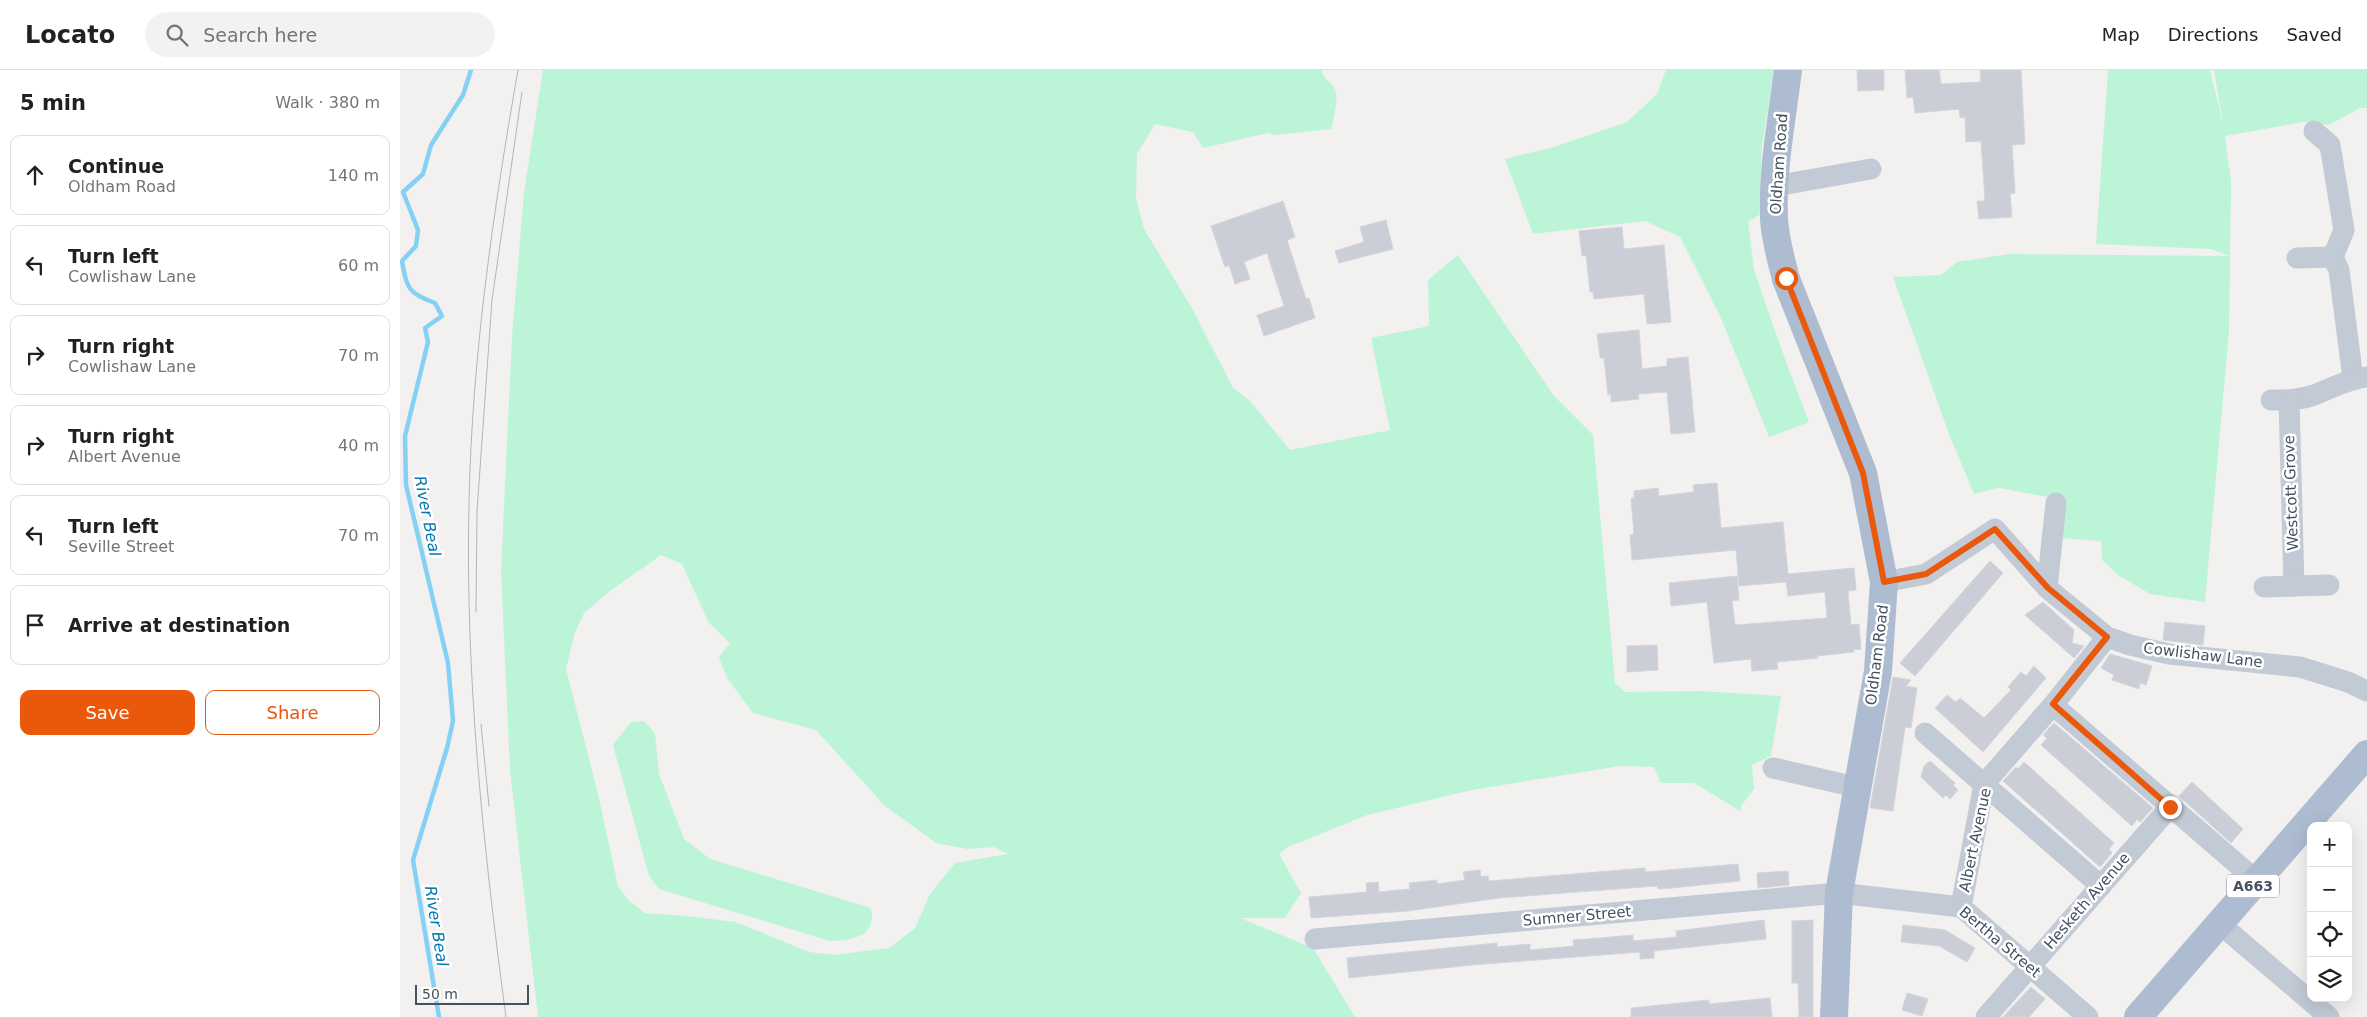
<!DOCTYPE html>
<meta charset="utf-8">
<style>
body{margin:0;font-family:"DejaVu Sans",sans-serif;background:#f2f2f2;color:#202124}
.controls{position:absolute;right:15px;bottom:15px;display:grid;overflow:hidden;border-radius:10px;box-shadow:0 5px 20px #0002}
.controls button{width:45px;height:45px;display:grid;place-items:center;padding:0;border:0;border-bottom:1px solid #e0e0e0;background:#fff;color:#202124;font:25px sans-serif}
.scale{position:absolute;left:15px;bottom:12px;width:114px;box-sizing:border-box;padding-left:5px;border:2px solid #465160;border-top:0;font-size:14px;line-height:18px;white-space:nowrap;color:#465160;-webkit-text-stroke:4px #fff;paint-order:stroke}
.stop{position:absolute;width:15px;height:15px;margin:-11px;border:4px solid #ea580c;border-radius:50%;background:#fff}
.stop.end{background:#ea580c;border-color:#fff;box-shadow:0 1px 5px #0008}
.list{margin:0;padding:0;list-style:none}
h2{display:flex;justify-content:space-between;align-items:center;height:65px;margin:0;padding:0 20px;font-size:21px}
h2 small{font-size:16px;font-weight:400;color:#757577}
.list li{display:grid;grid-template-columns:32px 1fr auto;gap:15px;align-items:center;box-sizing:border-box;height:80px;margin:0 10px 10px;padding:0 10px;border:1px solid #e0e0e0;border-radius:10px}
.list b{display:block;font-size:19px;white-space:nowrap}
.list p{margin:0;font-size:16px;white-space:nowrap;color:#757577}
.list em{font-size:16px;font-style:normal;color:#757577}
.actions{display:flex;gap:10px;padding:15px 20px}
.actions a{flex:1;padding:11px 0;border:1px solid #ea580c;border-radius:10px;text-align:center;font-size:18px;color:#ea580c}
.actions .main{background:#ea580c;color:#fff}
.icon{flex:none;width:28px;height:28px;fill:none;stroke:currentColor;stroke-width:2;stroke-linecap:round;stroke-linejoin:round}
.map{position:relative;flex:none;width:1967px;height:947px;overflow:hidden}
header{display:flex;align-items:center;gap:30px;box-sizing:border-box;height:70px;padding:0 25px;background:#fff;border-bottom:1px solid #e0e0e0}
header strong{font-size:24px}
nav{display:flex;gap:28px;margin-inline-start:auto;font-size:18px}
.search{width:350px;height:45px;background:#f2f2f2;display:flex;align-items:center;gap:12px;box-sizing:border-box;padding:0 18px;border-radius:28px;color:#757577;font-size:19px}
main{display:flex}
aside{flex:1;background:#fff}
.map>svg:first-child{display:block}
</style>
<header>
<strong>Locato</strong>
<div class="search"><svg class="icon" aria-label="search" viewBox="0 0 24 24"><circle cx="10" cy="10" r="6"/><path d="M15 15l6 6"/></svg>Search here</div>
<nav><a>Map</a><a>Directions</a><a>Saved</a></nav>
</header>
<main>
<aside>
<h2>5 min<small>Walk · 380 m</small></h2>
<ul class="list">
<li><svg class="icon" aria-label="ahead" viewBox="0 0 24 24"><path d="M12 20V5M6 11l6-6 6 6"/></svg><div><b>Continue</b><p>Oldham Road</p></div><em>140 m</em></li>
<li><svg class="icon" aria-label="left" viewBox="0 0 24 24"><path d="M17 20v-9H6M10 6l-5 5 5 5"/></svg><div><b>Turn left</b><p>Cowlishaw Lane</p></div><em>60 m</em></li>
<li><svg class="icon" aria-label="right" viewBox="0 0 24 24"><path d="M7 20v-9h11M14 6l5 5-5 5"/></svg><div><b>Turn right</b><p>Cowlishaw Lane</p></div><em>70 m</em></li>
<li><svg class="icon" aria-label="right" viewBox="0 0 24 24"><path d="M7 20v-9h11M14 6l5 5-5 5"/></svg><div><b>Turn right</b><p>Albert Avenue</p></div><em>40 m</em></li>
<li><svg class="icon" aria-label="left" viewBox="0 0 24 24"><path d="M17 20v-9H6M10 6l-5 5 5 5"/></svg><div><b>Turn left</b><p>Seville Street</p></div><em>70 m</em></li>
<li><svg class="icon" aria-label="arrive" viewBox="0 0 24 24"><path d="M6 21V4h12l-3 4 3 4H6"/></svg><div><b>Arrive at destination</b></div></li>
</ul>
<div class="actions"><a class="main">Save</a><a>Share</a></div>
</aside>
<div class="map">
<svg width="1967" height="947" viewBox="0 0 1967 947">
<rect width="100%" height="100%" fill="#f3f0f0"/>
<!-- green -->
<g fill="#bbf4d7" fill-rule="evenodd">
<path d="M 143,0 L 922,0 C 922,10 934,12 936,23 C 938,33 933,48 932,59 L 874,65 L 868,63 L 803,78 L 793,62 L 755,54 L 737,84 L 736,128 L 744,159 L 793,240 L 833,318 L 850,331 L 890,380 L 990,360 L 971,268 L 1029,256 L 1028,210 L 1058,185 L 1154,326 L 1193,365 L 1215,613 L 1225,622 L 1300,621 L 1381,626 L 1371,686 L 1352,695 L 1354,719 L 1341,736 L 1340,741 L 1294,713 L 1261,713 L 1254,697 L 1220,696 L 1072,720 L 967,745 L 888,777 L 879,784 L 901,823 L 885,848 L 840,848 L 913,878 L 955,947 L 138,947 L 110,700 L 101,501 L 112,267 L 124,123 ZM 261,485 L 282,494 L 309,553 L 330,573 L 319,587 L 327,608 L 353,643 L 416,660 L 485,736 L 536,773 L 568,779 L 594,777 L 608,784 L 555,793 L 530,824 L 515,858 L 489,878 L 433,885 L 409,882 L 336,852 L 287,846 L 245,843 L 229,831 L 218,816 L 198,724 L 166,599 L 175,562 L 184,543 L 210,521 Z"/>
<polygon points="1266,0 1374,0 1362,76 1359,145 1348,152 1354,200 1382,281 1409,352 1369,367 1321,248 1280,167 1245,151 1133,164 1105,89 1154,77 1227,52 1257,24"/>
<polygon points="1708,0 1810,0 1823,54 1814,0 1967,0 1967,38 1960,38 1929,55 1903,52 1825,66 1831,112 1829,261 1805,532 1750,524 1718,505 1702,490 1701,471 1662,468 1666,430 1599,418 1574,424 1549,364 1493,207 1541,205 1557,192 1610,184 1829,186 1811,179 1696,174"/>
<path d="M 244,651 L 255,663 L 259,704 L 284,769 L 310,789 L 471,838 C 477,867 453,870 430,871 L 259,819 L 249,806 L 213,675 L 231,652 Z"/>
</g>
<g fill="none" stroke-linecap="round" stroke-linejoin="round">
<!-- stream -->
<path stroke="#84d1f5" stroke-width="4.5" d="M 39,947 L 13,790 L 47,678 L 53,651 L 48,593 L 6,415 L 5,366 L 28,272 L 25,258 L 42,246 L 35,233 C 8,223 7,219 2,191 L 16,176 L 18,160 L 3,122 L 23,104 L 31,75 L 63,25 L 71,0"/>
</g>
<!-- building -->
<g fill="#cbced6" stroke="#d3d5dc">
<polygon points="1457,0 1484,0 1484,20 1458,21"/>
<polygon points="1505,0 1539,0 1541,14 1581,12 1580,0 1621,0 1625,74 1612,75 1615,123 1610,124 1612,147 1579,149 1577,131 1585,131 1581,71 1566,72 1565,47 1560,48 1559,39 1515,43 1513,27 1507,28"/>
<polygon points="883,131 895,167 887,170 906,229 909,228 915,248 864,266 857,245 884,236 867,183 844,192 850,209 835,214 829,195 825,197 811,156"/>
<polygon points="986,150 993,179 939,193 935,181 964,172 960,157"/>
<polygon points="1222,157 1224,179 1264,175 1271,252 1247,254 1244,224 1194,229 1193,222 1190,222 1186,185 1182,186 1179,161"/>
<polygon points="1239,260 1242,299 1267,296 1267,289 1288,287 1295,362 1271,364 1267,322 1238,324 1239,329 1211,332 1211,324 1208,325 1204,288 1200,288 1197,264"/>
<polygon points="1317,413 1321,458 1383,452 1388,504 1454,498 1456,520 1448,521 1451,555 1459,554 1461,579 1453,580 1454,582 1417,586 1418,588 1377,592 1378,599 1352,601 1351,589 1314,593 1307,532 1271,536 1269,513 1337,506 1339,530 1332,531 1335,555 1427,548 1425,522 1388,526 1386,512 1339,516 1336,480 1232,490 1230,465 1234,464 1231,428 1234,428 1234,421 1258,418 1259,426 1294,422 1293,415"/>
<polygon points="1590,491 1603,503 1515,606 1500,593"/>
<polygon points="1643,532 1674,560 1672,573 1684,576 1674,588 1625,545"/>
<polygon points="1765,552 1805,556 1803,575 1763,570"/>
<polygon points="1257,575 1258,600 1227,602 1227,576"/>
<polygon points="1710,584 1752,596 1746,615 1740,613 1739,619 1712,610 1714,605 1701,598"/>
<polygon points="1634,596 1646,608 1583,682 1535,638 1547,625 1556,632 1560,628 1584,648 1611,620 1608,617 1621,602 1626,606"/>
<polygon points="1493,607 1511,610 1506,616 1517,618 1511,658 1505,657 1493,741 1470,738"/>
<polygon points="1654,653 1753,738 1740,752 1737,749 1732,756 1641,675 1647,668 1643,665"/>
<polygon points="1530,691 1555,713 1553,715 1558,720 1550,729 1546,725 1543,728 1521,707 1524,696"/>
<polygon points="1624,692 1714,773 1709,779 1712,783 1700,797 1603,711 1616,697 1618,699"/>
<polygon points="1792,712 1843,759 1831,773 1779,726"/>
<polygon points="1338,794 1340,811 1272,818 1258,819 1257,816 1099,828 1008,841 911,848 909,827 967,822 966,813 978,812 979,822 1010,819 1009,813 1037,810 1037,814 1065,810 1063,802 1080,800 1081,807 1088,806 1089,811 1245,798 1245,802"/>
<polygon points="1388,801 1389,815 1358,818 1357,803"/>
<polygon points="1364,850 1366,869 1254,881 1254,888 1240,889 1240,882 1072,895 949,908 947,888 1097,873 1097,877 1130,874 1130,880 1174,876 1173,870 1200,868 1233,865 1233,871 1277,867 1276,861"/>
<polygon points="1413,850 1413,947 1399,947 1398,913 1392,913 1392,851"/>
<polygon points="1503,855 1545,860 1575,878 1567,892 1539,876 1501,872"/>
<polygon points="1631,917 1645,929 1629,947 1603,947"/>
<polygon points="1507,923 1528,929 1522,946 1502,940"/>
<polygon points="1370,928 1372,947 1231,947 1231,938 1309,930 1309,934"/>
</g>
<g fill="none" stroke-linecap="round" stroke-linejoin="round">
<!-- minor -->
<g stroke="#c2cad6" stroke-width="21">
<polyline points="1914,61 1930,75 1944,160 1933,187 1939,200 1953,309"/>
<polyline points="1375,116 1471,99"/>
<polyline points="1897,188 1933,187"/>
<path d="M 1871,330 C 1886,330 1900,330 1914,325 C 1932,318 1948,309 1967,307"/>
<polyline points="1889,330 1894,516"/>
<polyline points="1484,512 1526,504 1595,459 1647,518 1707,567 1730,575 1769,584 1900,597 1948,612 1967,621"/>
<polyline points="1864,517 1929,515"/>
<polyline points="1647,518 1656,433"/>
<polyline points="1653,635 1858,812"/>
<polyline points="1525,663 1701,816"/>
<polyline points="1373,698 1456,717"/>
<polyline points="1561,837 1584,714 1653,635 1707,567"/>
<polyline points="1820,854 1929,947"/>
<polyline points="915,869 1439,823 1561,837 1688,947"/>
<polyline points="1586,947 1770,737"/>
</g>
<!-- major -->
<g stroke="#adbcd1" stroke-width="28">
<path d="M 1388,0 C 1382,49 1372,99 1374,149 C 1375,169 1381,189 1386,209 L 1463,403 L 1484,512 L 1478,601 L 1439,823 L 1434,947"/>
<polyline points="1738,947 1967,684"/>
</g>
<!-- tram -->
<g stroke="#b1b4bb" stroke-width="1">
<polyline points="76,542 77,441 92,230 122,22"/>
<polyline points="81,654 89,736"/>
<path d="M 106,947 C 83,776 65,605 69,432 C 72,287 93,143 118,0"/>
</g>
</g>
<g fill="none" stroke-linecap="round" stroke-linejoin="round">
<!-- route -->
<polyline stroke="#ea580c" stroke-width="6" points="1386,208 1463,403 1484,512 1526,504 1595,459 1648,518 1707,567 1653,634 1770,737"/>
</g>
<g text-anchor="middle" stroke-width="5" stroke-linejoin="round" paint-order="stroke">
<!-- shield labels -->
<rect fill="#fff" stroke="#7e8590" stroke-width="1" x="1827" y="804.5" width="52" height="23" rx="4"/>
<g font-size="14" font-weight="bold" fill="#465160">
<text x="1853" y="821">A663</text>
</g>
<!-- street labels -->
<g font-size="15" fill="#465160" stroke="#fff">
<text transform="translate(1379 94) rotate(-86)" y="5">Oldham Road</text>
<text transform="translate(1891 423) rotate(-92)" y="5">Westcott Grove</text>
<text transform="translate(1477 585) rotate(-83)" y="5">Oldham Road</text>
<text transform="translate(1803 585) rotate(7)" y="5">Cowlishaw Lane</text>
<text transform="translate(1575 770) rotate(-78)" y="5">Albert Avenue</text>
<text transform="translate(1687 831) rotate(-49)" y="5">Hesketh Avenue</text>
<text transform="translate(1177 846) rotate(-5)" y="5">Sumner Street</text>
<text transform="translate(1600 872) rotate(40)" y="5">Bertha Street</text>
</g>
<!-- water labels -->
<g font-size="16" font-style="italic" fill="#0179b0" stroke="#fff">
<text transform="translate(28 446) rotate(79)" y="6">River Beal</text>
<text transform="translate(37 856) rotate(81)" y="6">River Beal</text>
</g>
</g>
</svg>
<div class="controls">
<button>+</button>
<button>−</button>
<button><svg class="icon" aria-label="locate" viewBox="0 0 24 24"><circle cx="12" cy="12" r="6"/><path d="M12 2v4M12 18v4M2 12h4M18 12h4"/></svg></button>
<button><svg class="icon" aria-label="layers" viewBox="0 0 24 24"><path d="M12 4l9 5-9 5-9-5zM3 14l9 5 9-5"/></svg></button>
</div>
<div class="scale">50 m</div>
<div class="stop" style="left:1386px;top:208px"></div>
<div class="stop end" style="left:1770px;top:737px"></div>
</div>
</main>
